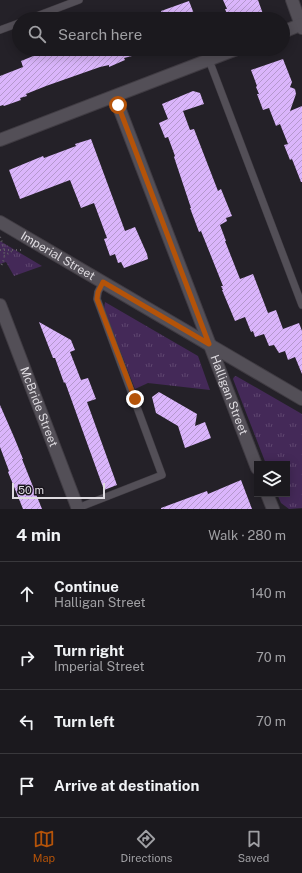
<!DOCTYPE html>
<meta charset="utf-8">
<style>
body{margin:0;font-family:"Public Sans",sans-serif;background:#242227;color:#f1f3f6}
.controls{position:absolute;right:12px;bottom:12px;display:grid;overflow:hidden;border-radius:0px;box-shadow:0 2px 10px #0003}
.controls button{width:36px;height:36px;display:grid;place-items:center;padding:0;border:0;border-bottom:1px solid #39383c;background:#1b191e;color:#f1f3f6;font:20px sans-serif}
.scale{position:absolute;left:12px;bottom:10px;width:93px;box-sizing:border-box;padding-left:4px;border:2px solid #dedbe0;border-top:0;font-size:11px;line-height:14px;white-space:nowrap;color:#dedbe0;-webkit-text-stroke:3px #1b171e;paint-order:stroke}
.stop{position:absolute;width:12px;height:12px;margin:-9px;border:3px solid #b45309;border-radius:50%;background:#fff}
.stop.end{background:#b45309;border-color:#fff;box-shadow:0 1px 4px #0008}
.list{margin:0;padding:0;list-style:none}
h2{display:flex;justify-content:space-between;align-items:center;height:52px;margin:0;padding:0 16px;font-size:17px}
h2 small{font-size:13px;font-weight:400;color:#a0a0a4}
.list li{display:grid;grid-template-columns:26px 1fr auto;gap:12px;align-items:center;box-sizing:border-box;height:64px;padding:0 16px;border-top:1px solid #39383c}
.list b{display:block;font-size:15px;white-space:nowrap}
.list p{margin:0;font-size:13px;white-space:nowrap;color:#a0a0a4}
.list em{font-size:13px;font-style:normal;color:#a0a0a4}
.icon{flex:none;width:22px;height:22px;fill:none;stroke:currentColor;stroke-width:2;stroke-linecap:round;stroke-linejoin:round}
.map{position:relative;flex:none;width:302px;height:509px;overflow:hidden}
.search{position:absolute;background:#1b191e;box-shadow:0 2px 10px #0003;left:12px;right:12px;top:12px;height:44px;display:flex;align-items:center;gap:10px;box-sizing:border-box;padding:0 14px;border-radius:22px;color:#a0a0a4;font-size:15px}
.sheet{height:308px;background:#1b191e}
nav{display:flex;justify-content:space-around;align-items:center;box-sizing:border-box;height:56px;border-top:1px solid #39383c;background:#1b191e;font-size:11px;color:#a0a0a4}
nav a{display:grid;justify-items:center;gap:2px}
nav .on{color:#b45309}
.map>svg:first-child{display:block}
</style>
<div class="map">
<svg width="302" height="509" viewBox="0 0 302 509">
<defs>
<pattern id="grass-tufts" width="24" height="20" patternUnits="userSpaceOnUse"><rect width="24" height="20" fill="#442958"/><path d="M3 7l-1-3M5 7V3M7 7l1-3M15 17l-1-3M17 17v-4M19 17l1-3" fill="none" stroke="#5f4770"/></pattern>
<pattern id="building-hatch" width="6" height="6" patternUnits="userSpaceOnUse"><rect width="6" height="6" fill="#dab5fb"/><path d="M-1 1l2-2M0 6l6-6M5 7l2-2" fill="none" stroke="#b498cd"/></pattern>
</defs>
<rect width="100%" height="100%" fill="#242128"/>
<!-- grass -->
<g fill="url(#grass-tufts)">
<polygon points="0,241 42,266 14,276 6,262 0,264"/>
<polygon points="105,302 198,356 210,390 148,383 135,389 104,309"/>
<polygon points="236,376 302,414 302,508 289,509 281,503 277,494 287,494 287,464 266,464 233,379 234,377"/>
</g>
<!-- building -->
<g fill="url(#building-hatch)">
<polygon points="223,0 258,0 263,14 250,19 229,19 225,9 227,9"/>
<polygon points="189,1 196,19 164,19 161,11"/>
<polygon points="58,49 144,49 144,53 124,58 125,60 109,67 109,65 100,67 46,86 26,94 27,96 20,98 21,100 4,106 3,105 0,106 0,76 23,67 21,61 48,50 48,53"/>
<polygon points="283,59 292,82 290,87 295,89 296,94 290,111 302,106 302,182 301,182 292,159 290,160 284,145 288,144 280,124 276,126 269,108 263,110 257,94 259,94 256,87 257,86 251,70"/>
<polygon points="193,91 200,93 204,104 183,111 190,130 194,129 218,191 221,189 232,216 226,218 227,221 220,225 226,241 225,241 240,279 253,274 268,313 276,310 283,329 299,323 302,331 302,374 295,357 288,360 285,351 279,353 274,345 269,346 264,334 255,337 253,331 251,332 245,317 235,321 222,290 223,290 221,286 223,286 201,231 199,232 190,208 191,208 174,157 175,156 168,137 165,138 159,123 168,119 162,104"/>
<polygon points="91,139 125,231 135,227 147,254 148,259 124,268 121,262 118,263 115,254 110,256 104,239 107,238 94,203 81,208 70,180 20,199 9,170 43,156 44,158 76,146 75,144"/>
<polygon points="39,322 71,340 75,350 70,352 81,380 88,378 96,399 87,402 117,485 104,490 65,382 64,383 55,358 53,358"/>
<polygon points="159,392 197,414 195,426 205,422 211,438 185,448 178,426 156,413 152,397"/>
<polygon points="0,405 14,437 23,459 22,459 42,509 23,509 8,472 9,471 0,447"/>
<polygon points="241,480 252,509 161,509 161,508 207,491 208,494"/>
</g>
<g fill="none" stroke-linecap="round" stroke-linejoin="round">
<!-- service casing -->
<g stroke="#403c43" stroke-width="8">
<g id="service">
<polyline points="29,19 79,0"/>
<polyline points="0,30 19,23"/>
<polyline points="209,60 302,305"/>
<polyline points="75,509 162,475 97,299 98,292 103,282"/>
</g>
</g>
<!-- minor casing -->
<g stroke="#403c43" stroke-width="14">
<g id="minor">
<polyline points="292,0 302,28"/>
<polyline points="283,32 302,24"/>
<path id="s1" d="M 115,97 L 257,468"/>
<polyline points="0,140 237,49"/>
<path id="s2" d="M 0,305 L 78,509"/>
<polyline points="267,494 273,509"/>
</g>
</g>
<!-- tertiary casing -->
<g stroke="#403c43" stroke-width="14">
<g id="tertiary">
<path id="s3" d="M 0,222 L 302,399"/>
</g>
</g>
<!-- path -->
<g stroke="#605d64" stroke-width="2" stroke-dasharray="1 3" stroke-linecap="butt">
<path d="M 0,237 C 4,246 7,259 0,267"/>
<polyline points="0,250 23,250"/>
<polyline points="4,256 12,251"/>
</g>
<!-- service -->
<use href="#service" stroke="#534f57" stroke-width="7"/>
<!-- minor -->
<use href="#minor" stroke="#534f57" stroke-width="12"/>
<!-- tertiary -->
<use href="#tertiary" stroke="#534f57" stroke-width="12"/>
</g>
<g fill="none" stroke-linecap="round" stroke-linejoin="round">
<!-- route -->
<polyline stroke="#b45309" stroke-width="5" points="118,105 209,344 103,282 98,292 97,299 135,399"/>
</g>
<g text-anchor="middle" stroke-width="4" stroke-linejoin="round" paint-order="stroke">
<!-- street labels -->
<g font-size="12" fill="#dedbe0" stroke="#1b171e">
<text dy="4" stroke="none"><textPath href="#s3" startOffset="67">Imperial Street</textPath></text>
<text dy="4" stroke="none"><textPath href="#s1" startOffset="319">Halligan Street</textPath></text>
<text dy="4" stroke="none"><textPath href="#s2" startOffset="109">McBride Street</textPath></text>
</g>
</g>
</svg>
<div class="controls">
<button><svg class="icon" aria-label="layers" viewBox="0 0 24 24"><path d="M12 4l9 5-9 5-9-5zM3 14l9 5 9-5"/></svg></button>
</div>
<div class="scale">50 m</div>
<div class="stop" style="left:118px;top:105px"></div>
<div class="stop end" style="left:135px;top:399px"></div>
<div class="search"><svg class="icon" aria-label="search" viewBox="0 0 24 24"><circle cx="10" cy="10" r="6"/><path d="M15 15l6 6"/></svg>Search here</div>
</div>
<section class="sheet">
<h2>4 min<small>Walk · 280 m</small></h2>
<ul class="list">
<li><svg class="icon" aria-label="ahead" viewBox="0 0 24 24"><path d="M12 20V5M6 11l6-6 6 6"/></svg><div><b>Continue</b><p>Halligan Street</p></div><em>140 m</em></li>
<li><svg class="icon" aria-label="right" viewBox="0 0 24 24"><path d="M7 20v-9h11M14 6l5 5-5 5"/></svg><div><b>Turn right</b><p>Imperial Street</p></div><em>70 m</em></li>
<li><svg class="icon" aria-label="left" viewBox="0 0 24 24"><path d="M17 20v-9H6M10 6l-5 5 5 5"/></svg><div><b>Turn left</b></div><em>70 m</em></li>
<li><svg class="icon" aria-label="arrive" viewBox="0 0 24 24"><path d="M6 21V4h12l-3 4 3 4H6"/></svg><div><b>Arrive at destination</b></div></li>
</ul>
</section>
<nav>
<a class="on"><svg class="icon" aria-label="map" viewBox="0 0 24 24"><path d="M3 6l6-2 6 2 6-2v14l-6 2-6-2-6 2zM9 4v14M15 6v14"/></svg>Map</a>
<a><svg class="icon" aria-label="directions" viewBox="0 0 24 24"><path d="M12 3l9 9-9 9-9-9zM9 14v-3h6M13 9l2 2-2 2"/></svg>Directions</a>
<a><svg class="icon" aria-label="saved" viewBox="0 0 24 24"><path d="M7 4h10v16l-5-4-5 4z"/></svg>Saved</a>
</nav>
